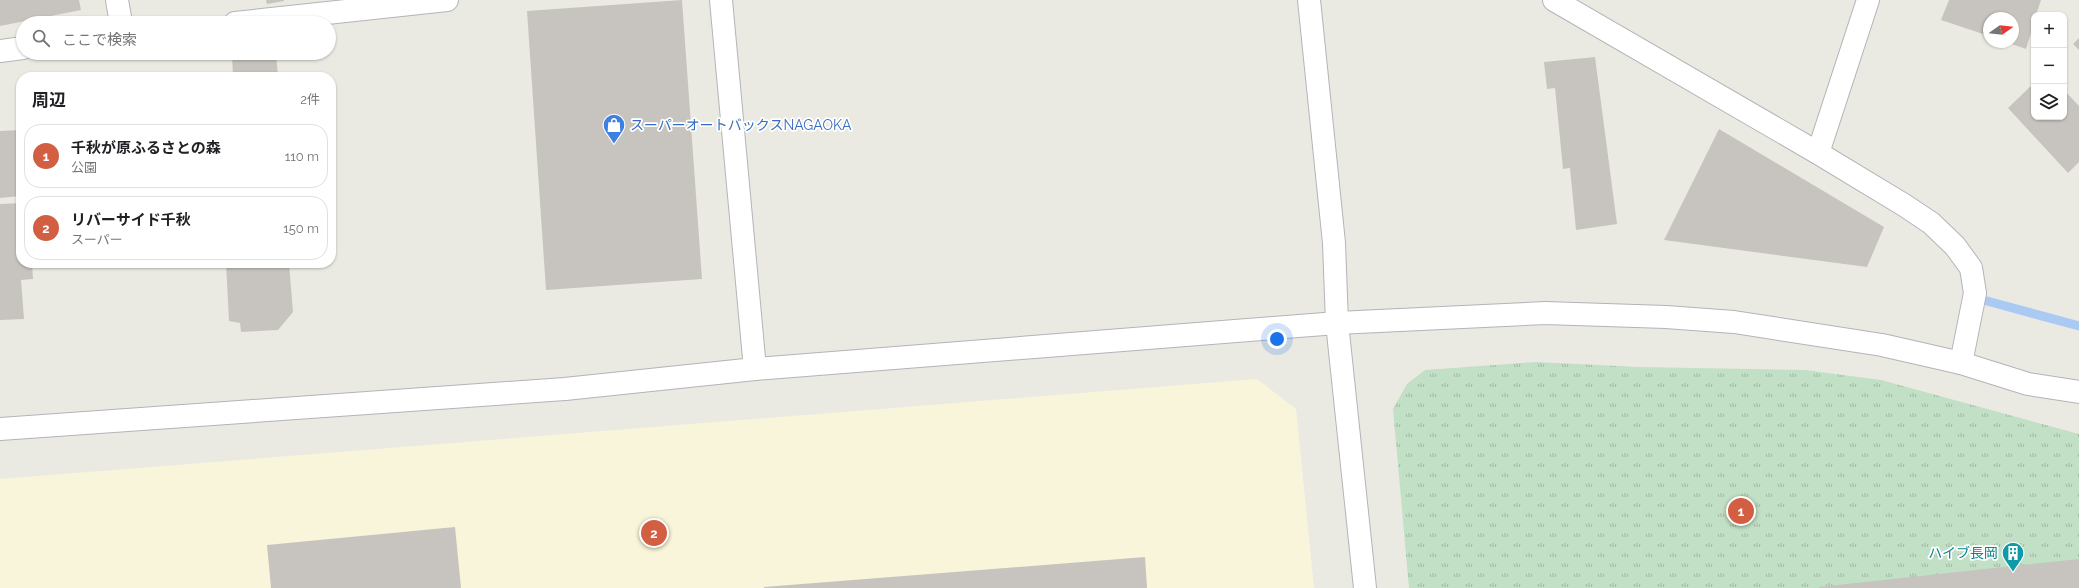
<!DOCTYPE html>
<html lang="ja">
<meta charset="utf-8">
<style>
body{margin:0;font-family:Raleway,"Noto Sans JP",sans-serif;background:#f6f6f6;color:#202124}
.controls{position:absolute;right:12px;top:12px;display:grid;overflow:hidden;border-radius:8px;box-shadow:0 1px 3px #0004}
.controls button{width:36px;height:36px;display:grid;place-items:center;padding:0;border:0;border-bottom:1px solid #e0e0e0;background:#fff;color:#202124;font:20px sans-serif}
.compass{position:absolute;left:1983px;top:12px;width:36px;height:36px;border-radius:50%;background:#fff;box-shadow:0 1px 3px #0004;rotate:75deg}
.you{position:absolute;left:1277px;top:339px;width:14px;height:14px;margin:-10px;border:3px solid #fff;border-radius:50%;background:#1a73e8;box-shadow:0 0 0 6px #1a73e833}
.badge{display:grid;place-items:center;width:26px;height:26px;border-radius:50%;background:#d25f41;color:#fff;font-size:13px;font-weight:700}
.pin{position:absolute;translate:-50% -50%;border:2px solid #fff;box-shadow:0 1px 4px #0006}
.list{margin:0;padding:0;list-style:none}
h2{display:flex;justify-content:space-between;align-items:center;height:52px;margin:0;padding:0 16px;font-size:17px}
h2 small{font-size:13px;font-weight:400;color:#757577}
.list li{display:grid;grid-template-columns:26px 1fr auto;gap:12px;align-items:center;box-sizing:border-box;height:64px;margin:0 8px 8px;padding:0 8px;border:1px solid #e0e0e0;border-radius:16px}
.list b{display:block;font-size:15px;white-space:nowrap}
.list p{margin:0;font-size:13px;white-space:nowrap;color:#757577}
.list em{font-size:13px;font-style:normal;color:#757577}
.icon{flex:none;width:22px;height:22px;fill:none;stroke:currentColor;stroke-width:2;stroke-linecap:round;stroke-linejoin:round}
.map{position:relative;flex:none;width:2079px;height:588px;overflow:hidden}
.search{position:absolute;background:#fff;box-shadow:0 1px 3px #0004;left:16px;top:16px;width:320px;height:44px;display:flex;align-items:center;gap:10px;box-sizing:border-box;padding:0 14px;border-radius:22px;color:#757577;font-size:15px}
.panel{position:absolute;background:#fff;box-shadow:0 1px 3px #0004;left:16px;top:72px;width:320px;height:196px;border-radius:16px}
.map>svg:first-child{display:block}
</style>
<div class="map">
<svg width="2079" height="588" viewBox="0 0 2079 588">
<defs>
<pattern id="grass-tufts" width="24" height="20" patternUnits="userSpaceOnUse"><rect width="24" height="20" fill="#c1e0c5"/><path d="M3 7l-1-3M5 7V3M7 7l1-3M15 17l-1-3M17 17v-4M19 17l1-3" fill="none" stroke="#a0b9a3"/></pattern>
</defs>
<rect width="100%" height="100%" fill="#ebeae2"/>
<!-- commercial -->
<polygon fill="#f9f5da" points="1257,379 1296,409 1314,588 0,588 0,479"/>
<!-- grass -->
<polygon fill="url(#grass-tufts)" points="1536,362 1638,367 1805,370 1881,380 2079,434 2079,588 1409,588 1393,409 1407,384 1425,370"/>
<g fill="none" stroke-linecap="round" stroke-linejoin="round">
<!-- stream -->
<polyline stroke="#aacaf4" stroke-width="9" points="1987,301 2079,326"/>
</g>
<!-- building -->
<g fill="#c7c4bf">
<polygon points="0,0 79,0 81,10 0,26"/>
<polygon points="266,0 284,0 284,1 267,4"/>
<polygon points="682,0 702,279 546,290 527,11"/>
<polygon points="1949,0 2041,0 2036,15 2034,15 2034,23 2026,49 2006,42 2013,42 2013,18 1989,18 1989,36 1941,20"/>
<polygon points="2079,38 2079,50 2073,44"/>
<polygon points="251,53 276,53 278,77 233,77 232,55"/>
<polygon points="1595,57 1617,224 1576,230 1570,168 1563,169 1555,88 1547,89 1544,62"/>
<polygon points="2034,83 2034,117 2064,117 2064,90 2079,106 2079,162 2068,173 2008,108"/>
<polygon points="1719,129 1884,227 1867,267 1664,240"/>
<polygon points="21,130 21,196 0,198 0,131"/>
<polygon points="21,203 21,263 32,263 33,279 21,280 24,319 0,320 0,204"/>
<polygon points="226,263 289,263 293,312 278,330 241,332 240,323 229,321"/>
<polygon points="455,527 461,588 271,588 267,545"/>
<polygon points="1145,557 1147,588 764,588 764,587"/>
<polygon points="2079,559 2079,588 1819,588 1819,587"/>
</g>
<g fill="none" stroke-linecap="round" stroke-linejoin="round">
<!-- minor casing -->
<g stroke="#b2b4b8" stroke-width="24">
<g id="minor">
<polyline points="117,0 121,23"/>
<polyline points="721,0 755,369"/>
<polyline points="1309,0 1334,243 1337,323 1365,588"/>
<polyline points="1554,0 1818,153 1904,205 1931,223 1955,246 1971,268 1975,293 1961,363"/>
<polyline points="235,23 447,0"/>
<polyline points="0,51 23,48"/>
<polyline points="1818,153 1868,0"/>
<polyline points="0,429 565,389 755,369 1337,323 1545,313 1666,317 1734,322 1882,345 1961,363 2028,384 2079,392"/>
</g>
</g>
<!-- minor -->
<use href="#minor" stroke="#fff" stroke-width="22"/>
</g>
<!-- icons -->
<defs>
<g id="shop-pin" transform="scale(1.15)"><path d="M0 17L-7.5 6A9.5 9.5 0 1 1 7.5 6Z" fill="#3f7fe0" stroke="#fff"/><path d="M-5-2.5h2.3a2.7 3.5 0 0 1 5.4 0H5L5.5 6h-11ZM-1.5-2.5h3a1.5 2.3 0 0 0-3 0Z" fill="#fff"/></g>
<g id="building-pin" transform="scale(1.15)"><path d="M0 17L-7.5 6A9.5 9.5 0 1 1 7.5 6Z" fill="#0f9aa8" stroke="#fff"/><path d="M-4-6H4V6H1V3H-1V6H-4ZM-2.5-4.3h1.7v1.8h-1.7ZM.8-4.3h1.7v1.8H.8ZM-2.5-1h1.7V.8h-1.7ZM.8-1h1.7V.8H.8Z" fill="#fff"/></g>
</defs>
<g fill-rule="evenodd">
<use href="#shop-pin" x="614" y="125"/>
<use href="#building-pin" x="2013" y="553"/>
</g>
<g text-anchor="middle" stroke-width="3.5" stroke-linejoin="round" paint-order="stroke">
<!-- shop labels -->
<g font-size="14" fill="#366cbe" stroke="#fff" text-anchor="start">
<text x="630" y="130">スーパーオートバックスNAGAOKA</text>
</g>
<!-- culture labels -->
<g font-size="14" fill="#0d838f" stroke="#fff" text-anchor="end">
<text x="1998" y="558">ハイブ長岡</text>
</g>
</g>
</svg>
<div class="controls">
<button>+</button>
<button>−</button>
<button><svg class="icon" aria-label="layers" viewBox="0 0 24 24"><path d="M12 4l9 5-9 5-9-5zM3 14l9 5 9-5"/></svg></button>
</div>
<svg class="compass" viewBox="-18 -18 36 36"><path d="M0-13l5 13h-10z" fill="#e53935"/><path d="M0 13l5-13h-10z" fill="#757577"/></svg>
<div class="you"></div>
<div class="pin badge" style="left:1741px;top:511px">1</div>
<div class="pin badge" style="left:654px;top:533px">2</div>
<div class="search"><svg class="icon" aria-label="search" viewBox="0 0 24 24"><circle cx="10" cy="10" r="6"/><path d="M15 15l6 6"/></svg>ここで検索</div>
<section class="panel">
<h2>周辺<small>2件</small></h2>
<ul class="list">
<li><span class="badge">1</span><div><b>千秋が原ふるさとの森</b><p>公園</p></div><em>110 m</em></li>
<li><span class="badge">2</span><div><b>リバーサイド千秋</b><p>スーパー</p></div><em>150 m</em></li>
</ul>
</section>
</div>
